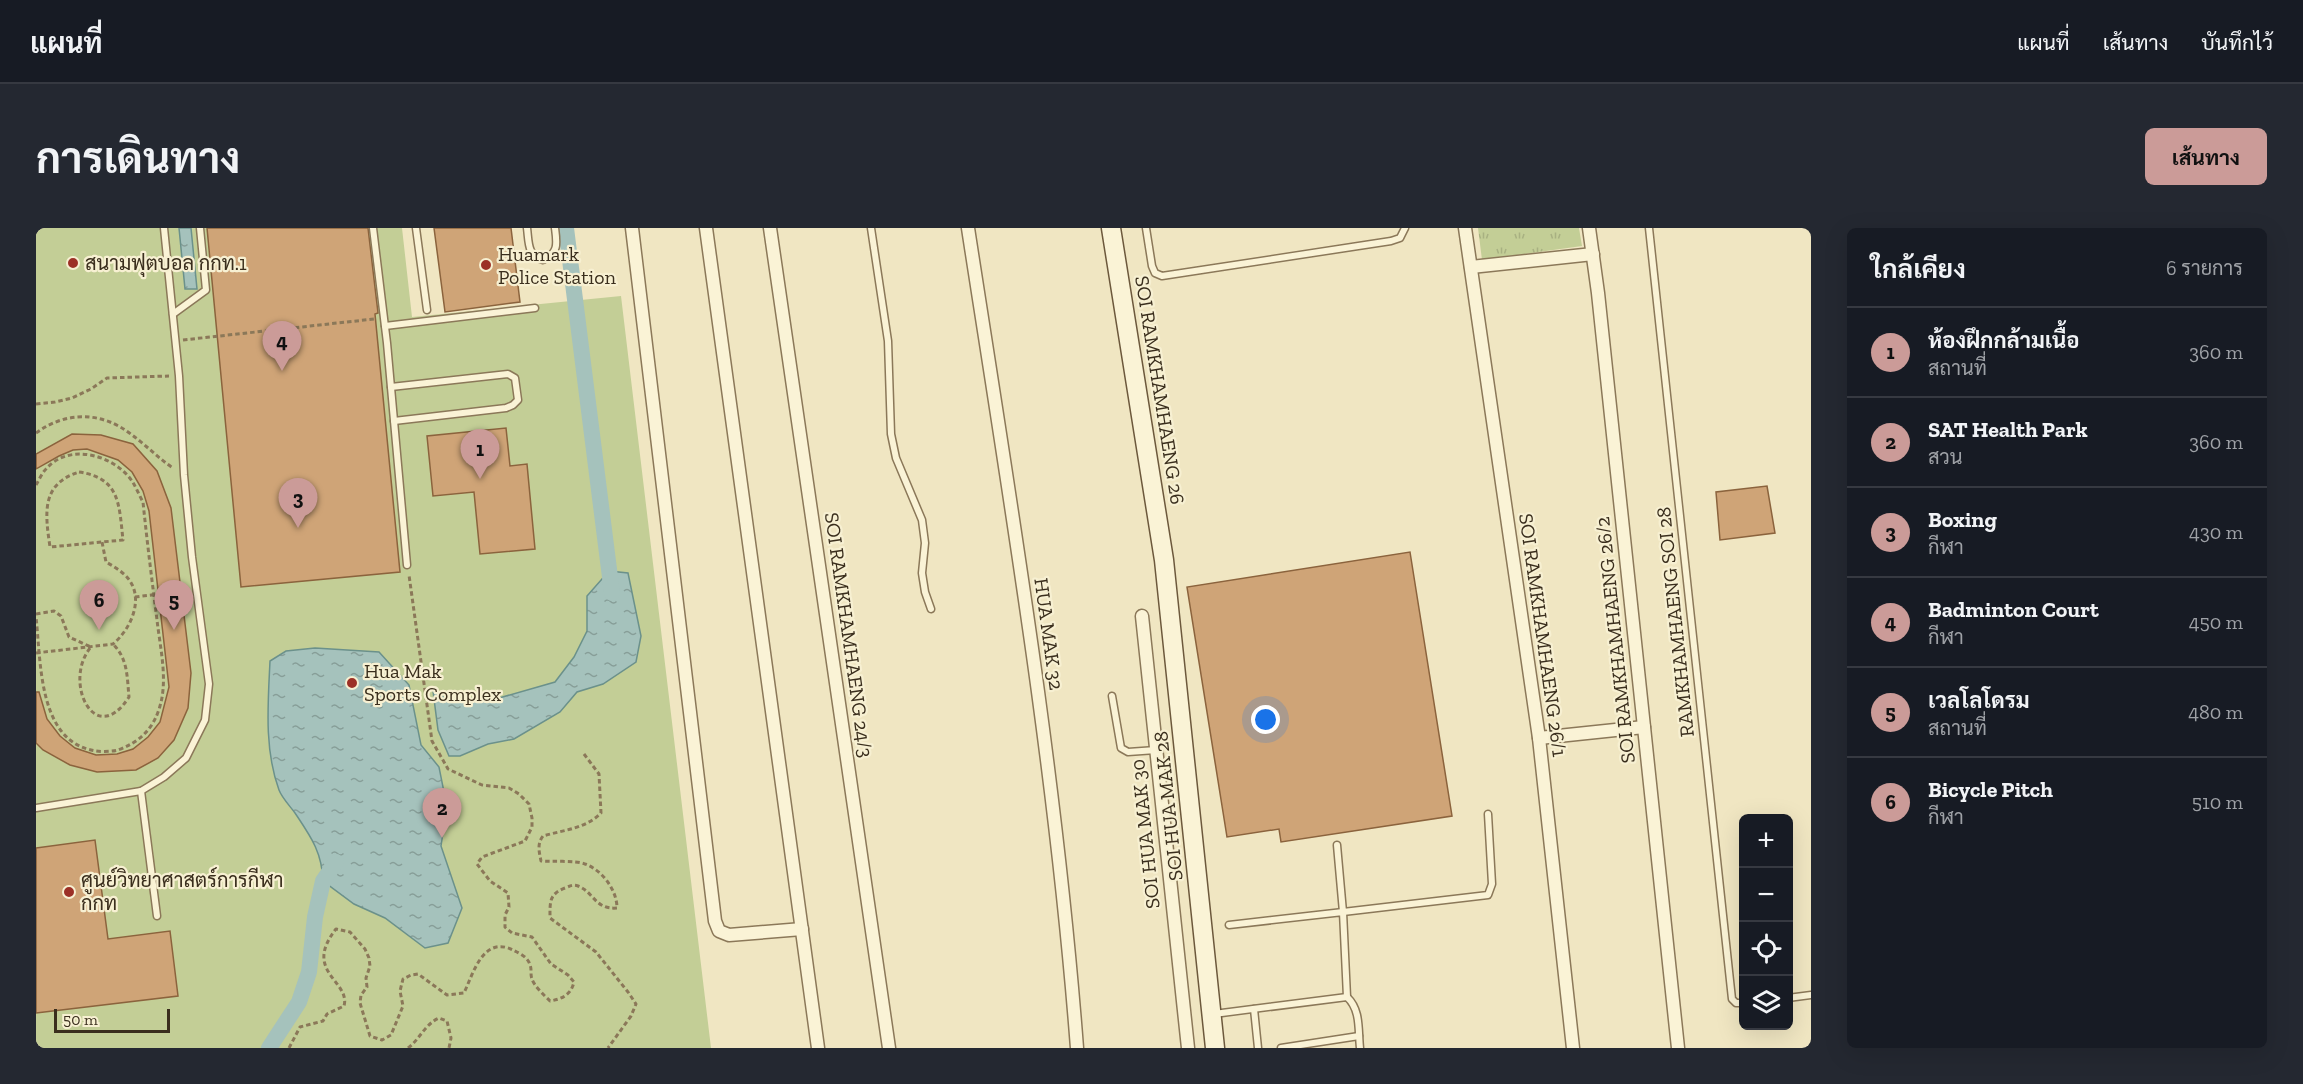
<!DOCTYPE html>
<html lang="th">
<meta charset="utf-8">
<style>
body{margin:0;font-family:"Zilla Slab",Sarabun,serif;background:#242831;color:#f1f3f6}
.controls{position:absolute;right:18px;bottom:18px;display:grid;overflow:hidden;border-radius:9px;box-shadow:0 6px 24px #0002}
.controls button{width:54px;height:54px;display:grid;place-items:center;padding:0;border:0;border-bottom:2px solid #363941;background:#171b24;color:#f1f3f6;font:30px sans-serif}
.scale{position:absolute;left:18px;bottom:15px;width:116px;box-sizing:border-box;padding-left:6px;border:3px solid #3a2e1d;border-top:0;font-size:16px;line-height:21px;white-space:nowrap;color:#3a2e1d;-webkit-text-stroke:4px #f7f0d2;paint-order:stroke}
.you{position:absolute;left:1230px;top:492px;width:21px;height:21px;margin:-15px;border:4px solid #fff;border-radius:50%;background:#1a73e8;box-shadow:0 0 0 9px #1a73e833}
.badge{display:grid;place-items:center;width:39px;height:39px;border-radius:50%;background:#cb9b98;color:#111;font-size:20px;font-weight:700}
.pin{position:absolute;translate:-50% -50px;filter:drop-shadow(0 2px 3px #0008)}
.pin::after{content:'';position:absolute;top:32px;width:21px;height:18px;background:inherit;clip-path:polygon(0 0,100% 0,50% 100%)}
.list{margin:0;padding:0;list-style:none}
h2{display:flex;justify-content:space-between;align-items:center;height:78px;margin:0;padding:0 24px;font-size:26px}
h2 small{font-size:20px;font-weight:400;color:#9ea1a6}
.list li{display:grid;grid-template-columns:39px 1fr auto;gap:18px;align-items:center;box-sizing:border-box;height:90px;padding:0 24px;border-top:2px solid #363941}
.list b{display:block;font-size:22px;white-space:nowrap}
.list p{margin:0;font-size:20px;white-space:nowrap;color:#9ea1a6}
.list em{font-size:20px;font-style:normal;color:#9ea1a6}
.icon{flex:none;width:33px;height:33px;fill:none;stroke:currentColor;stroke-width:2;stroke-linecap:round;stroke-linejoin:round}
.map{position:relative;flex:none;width:1775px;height:820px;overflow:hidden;border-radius:9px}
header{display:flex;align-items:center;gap:36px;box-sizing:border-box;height:84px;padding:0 30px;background:#171b24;border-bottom:2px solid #363941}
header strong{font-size:28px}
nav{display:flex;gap:33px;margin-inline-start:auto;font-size:21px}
.intro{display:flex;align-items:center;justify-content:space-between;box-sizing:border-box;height:144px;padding:0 36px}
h1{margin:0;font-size:42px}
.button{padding:15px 27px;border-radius:9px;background:#cb9b98;color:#111;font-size:21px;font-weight:700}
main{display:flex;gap:36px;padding:0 36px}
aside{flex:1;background:#171b24;border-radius:9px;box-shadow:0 6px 24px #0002}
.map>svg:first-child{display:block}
</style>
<header>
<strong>แผนที่</strong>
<nav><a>แผนที่</a><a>เส้นทาง</a><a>บันทึกไว้</a></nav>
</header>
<div class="intro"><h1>การเดินทาง</h1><a class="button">เส้นทาง</a></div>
<main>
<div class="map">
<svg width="1775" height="820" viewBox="0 0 1775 820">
<defs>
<pattern id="grass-tufts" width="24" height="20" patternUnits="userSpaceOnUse" patternTransform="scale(1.5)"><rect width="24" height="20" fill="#c3ce96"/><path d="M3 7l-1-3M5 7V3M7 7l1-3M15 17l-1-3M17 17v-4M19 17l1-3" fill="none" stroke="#a8b181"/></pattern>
<pattern id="water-ripples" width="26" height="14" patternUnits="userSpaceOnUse" patternTransform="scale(1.5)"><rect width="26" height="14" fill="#a5c2bc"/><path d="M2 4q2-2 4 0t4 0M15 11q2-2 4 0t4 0" fill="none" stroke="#879e98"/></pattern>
</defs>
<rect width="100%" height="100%" fill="#f0e6c2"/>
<!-- grass -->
<polygon fill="url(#grass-tufts)" points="1442,0 1543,0 1546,18 1446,32"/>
<!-- pitch -->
<polygon fill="#c3ce96" points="0,0 366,0 376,89 585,68 675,820 0,820"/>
<!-- water -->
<g fill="url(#water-ripples)" stroke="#6b918b" stroke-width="1.5">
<polygon points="143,0 155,0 161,61 149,61"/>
<polygon points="573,343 592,345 605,408 600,434 567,456 541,464 524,484 478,511 452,516 424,528 413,528 402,502 397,463 410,470 463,470 519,454 538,429 551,403 551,368"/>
<path d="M 279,420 L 343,424 L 373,457 L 385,517 L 403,539 L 411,579 L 405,618 L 426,680 L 412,715 L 389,720 L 349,690 L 318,676 L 287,653 C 286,624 275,609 259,585 C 254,578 246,570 243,562 C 228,521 232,476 234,433 L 250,423 Z"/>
</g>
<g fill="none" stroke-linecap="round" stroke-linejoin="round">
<!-- canal -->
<g stroke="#a5c2bc" stroke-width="16">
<polyline points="530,0 576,365"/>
<polyline points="233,820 263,774 273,744 279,689 287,653 300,634"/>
</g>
</g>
<!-- building -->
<g fill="#cfa477" stroke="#8b633d" stroke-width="1.5">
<polygon points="171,0 332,0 342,85 339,86 364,344 205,359"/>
<polygon points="398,0 475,0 484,74 409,84"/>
<polygon points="470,200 474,238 491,236 499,321 444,326 438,264 397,268 391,208"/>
<polygon points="36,206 65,207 97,216 121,243 135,280 155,445 152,480 138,512 122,530 100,542 61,544 34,537 7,522 0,515 0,464 3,464 11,491 24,508 39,520 60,527 81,526 97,521 112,509 124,494 133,459 113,283 107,263 96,244 82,232 51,221 37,222 23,228 0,241 0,226"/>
<polygon points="1731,258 1739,305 1684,312 1680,264"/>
<polygon points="1374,324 1416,588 1245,614 1243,601 1191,609 1151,359"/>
<polygon points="59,612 72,711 134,703 142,768 0,785 0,620"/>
</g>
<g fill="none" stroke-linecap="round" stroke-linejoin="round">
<!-- lane casing -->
<g stroke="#8b7859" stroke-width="9">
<g id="lane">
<polyline points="337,0 351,115 371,337"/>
<polyline points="380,0 391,82"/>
<path d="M 491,0 C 493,15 491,27 507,32 C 523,25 521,15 519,0"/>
<polyline points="835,0 852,113 855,206 860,230 886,292 889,315 886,345 889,364 895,381"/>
<polyline points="1110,0 1116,38 1119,45 1126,48 1355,13 1364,10 1369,0"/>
<polyline points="1613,0 1696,771 1700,775 1708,775"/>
<polyline points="137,86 170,62 164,0"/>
<polyline points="349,98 499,80"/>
<polyline points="355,159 472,146 479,150 482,172 477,177 470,180 358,193"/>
<polyline points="1076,468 1085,520 1092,524 1120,522"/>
<polyline points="105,563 121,688"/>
<polyline points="0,580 105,563 128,549 150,530 169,492 173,456 156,329 148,247 143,148 128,0"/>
<polyline points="1301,617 1307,684 1452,667 1456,656 1452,586"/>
<polyline points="1193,697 1307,684 1311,769"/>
<polyline points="1752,770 1775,767"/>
<polyline points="1218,781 1222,820"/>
<path d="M 1178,786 L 1311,769 C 1325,782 1322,802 1324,820"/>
<polyline points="1245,820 1323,808"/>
</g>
</g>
<!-- street casing -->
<g stroke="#8b7859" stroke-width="15">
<g id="street">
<polyline points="596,0 679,693 683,703 693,707 766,701"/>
<polyline points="670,0 782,820"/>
<polyline points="734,0 853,820"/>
<path d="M 932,0 C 974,272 1020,545 1041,820"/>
<polyline points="1429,0 1503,510 1537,820"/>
<polyline points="1553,0 1562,65 1642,820"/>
<polyline points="1435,39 1557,26"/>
<polyline points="1106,388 1152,820"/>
<polyline points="1503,510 1608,499"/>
</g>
</g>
<!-- secondary casing -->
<g stroke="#6c583c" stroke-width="21">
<polyline id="secondary" points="1075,0 1128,332 1179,820"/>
</g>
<!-- path -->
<g stroke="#8b7859" stroke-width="3" stroke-dasharray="4.5 3" stroke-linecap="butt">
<polyline points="147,112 338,91"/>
<polyline points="0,176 19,174 36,170 55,161 71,150 133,148"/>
<path d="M 0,205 C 30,183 66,183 96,207 C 110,217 122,230 137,240"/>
<path d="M 43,244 C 84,250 83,276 87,312 L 14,319 C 9,285 5,256 43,244 Z"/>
<path d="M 0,257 C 3,252 6,245 10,241 C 33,214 78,227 96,253 C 100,259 103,267 107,274 C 111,313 116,353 121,392 C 124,419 132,451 124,478 C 118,500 104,514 82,522 C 74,524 63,524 55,522 C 2,510 5,433 0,389"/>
<polyline points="99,369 123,366"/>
<path d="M 0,386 L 18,383 L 25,388 L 33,409 L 55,419 C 26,453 59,522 93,469 C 91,449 92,431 77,416"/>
<path d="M 0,425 L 77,416 C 95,401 110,369 90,348 C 84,342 77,338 70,334 L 66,314"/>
<path d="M 548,526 L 563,546 L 565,585 C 549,601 527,602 507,608 C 501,616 503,623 505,633 C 516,634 539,632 549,636 C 566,642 581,662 581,680 C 559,682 558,664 542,658 C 537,656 534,658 529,660 C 513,666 514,674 514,690 L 560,724 L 592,764 L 600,776 L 595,788 L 572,820"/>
<path d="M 253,820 L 264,799 L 287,793 L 291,786 L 308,778 C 315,753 266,744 300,701 L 314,704 L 329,721 L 333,730 L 334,738 L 330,750 L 331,759 L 325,767 L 324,775 L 334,808 L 346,812 L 355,807 L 367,778 L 364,763 L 367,751 L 375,747 L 382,746 L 411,767 L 428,765 C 437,746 447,707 477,722 C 483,725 492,729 494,737 C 496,741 494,746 496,751 C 498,758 508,767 514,773 C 526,771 535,767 538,754 L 532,747 L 515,736 L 496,709 L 476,705 L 469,699 L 469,687 L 473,679 L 472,665 L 454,653 L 441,636 L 446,629 L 489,613 L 496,599 L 496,590 L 493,576 L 483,566 L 473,560 L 446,557 L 412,541 L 396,513 L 373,347"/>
<path d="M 372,820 C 384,811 389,796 403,790 L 411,793 L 415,810 L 413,820"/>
</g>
<!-- lane -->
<use href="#lane" stroke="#faf3d6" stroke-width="6"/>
<!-- street -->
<use href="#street" stroke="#faf3d6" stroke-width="12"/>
<!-- secondary -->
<use href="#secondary" stroke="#faf3d6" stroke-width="18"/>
</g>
<!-- markers -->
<g fill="#9c3026" stroke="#f7f0d2" stroke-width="2">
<circle cx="37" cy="35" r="6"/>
<circle cx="450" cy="37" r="6"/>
<circle cx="316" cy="455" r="6"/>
<circle cx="33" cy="664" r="6"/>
</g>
<g text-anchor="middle" stroke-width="4.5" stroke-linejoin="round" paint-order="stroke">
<!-- poi labels -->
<g font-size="20" fill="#3a2e1d" stroke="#f7f0d2" text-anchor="start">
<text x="462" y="33">Huamark<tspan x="462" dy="23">Police Station</tspan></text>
<text x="49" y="42">สนามฟุตบอล กกท.1</text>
<text x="328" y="450">Hua Mak<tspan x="328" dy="23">Sports Complex</tspan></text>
<text x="45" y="659">ศูนย์วิทยาศาสตร์การกีฬา<tspan x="45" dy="23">กกท</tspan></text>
</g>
<!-- street labels -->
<g font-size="20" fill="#3a2e1d" stroke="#f7f0d2">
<text transform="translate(1124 162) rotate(81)" y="7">SOI RAMKHAMHAENG 26</text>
<text transform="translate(1639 394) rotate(-96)" y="7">RAMKHAMHAENG SOI 28</text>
<text transform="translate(1013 406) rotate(82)" y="7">HUA MAK 32</text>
<text transform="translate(813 407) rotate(82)" y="7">SOI RAMKHAMHAENG 24/3</text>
<text transform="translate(1507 407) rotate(82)" y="7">SOI RAMKHAMHAENG 26/1</text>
<text transform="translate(1579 412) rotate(-96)" y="7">SOI RAMKHAMHAENG 26/2</text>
<text transform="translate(1132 578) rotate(-96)" y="7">SOI HUA MAK 28</text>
<text transform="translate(1109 606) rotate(-96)" y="7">SOI HUA MAK 30</text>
</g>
</g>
</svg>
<div class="controls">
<button>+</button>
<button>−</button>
<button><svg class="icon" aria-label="locate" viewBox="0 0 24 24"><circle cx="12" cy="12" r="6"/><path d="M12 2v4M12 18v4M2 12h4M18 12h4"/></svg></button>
<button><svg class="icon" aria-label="layers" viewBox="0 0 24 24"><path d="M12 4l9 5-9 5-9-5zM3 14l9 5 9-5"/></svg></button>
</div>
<div class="scale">50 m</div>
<div class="you"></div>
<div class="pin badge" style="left:444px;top:251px">1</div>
<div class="pin badge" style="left:406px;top:610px">2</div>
<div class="pin badge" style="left:262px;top:300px">3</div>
<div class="pin badge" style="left:246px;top:143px">4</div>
<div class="pin badge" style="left:138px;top:402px">5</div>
<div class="pin badge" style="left:63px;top:402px">6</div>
</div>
<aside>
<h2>ใกล้เคียง<small>6 รายการ</small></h2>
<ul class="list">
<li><span class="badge">1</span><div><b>ห้องฝึกกล้ามเนื้อ</b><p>สถานที่</p></div><em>360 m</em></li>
<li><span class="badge">2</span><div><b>SAT Health Park</b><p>สวน</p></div><em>360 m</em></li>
<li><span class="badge">3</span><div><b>Boxing</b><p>กีฬา</p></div><em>430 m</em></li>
<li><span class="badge">4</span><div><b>Badminton Court</b><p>กีฬา</p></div><em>450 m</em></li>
<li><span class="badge">5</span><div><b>เวลโลโดรม</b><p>สถานที่</p></div><em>480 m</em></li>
<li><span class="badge">6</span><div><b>Bicycle Pitch</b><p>กีฬา</p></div><em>510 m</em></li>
</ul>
</aside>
</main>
